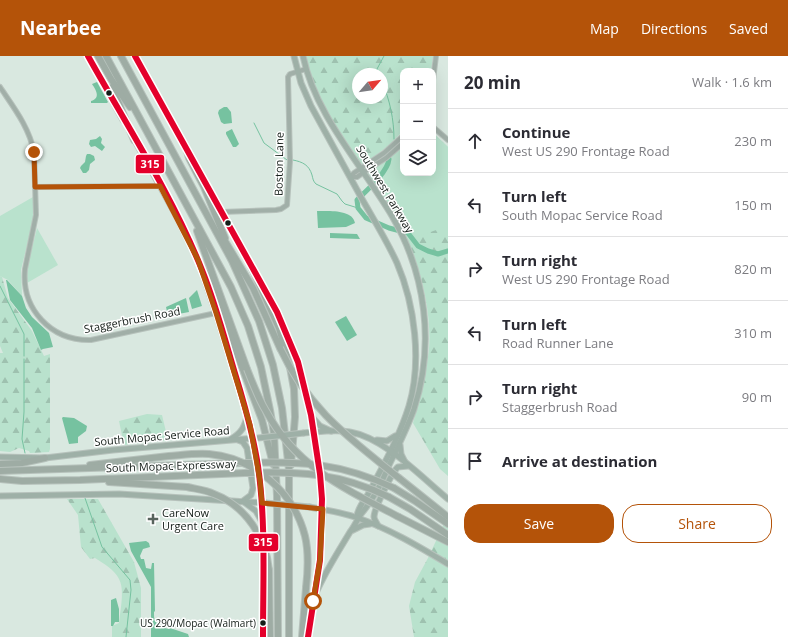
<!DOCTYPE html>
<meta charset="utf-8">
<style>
body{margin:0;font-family:"Open Sans",sans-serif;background:#f7f7f7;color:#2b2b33}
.controls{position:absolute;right:12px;top:12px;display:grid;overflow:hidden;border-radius:8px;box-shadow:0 4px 16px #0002}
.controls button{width:36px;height:36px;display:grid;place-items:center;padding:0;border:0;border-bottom:1px solid #e1e1e2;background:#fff;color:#2b2b33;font:20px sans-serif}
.compass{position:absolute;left:352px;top:12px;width:36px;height:36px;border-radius:50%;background:#fff;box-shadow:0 4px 16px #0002;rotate:61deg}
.stop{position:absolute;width:12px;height:12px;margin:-9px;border:3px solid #b45309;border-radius:50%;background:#fff}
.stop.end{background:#b45309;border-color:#fff;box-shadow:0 1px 4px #0008}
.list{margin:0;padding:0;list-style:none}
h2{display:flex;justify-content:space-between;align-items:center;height:52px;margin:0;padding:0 16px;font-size:17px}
h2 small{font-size:13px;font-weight:400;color:#7c7c81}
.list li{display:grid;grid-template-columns:26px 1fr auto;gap:12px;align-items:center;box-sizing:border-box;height:64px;padding:0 16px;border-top:1px solid #e1e1e2}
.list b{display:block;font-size:15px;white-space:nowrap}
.list p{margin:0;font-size:13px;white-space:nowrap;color:#7c7c81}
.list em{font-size:13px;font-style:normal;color:#7c7c81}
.actions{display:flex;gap:8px;padding:12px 16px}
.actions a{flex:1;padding:9px 0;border:1px solid #b45309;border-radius:16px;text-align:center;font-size:14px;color:#b45309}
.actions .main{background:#b45309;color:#fff}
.icon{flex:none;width:22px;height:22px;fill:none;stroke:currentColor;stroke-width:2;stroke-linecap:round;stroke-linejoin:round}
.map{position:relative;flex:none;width:448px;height:581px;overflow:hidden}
header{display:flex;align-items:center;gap:24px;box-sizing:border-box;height:56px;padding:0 20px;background:#b45309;color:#fff}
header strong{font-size:19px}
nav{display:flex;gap:22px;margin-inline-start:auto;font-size:14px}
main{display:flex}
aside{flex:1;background:#fff}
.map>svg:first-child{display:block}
</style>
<header>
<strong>Nearbee</strong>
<nav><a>Map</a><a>Directions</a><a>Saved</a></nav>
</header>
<main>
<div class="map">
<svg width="448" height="581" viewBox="0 0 448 581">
<defs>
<pattern id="forest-firs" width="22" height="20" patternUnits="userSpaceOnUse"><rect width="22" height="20" fill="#b9e2cd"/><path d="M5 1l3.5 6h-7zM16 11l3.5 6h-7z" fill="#9ec1af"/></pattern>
</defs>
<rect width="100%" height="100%" fill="#d9e8e0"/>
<!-- forest -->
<g fill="url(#forest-firs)" fill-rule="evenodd">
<path d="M 305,0 L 433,0 L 431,15 L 403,15 L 403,75 L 388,90 L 363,109 L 361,108 C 347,86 331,65 319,42 C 313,28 309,14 305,0 ZM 358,18 L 382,18 L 382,42 L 358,42 Z"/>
<path d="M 433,77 L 448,91 L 448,420 L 440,413 L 413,367 C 420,342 426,318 429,293 C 432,254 419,203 400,170 C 391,152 379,135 368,118 L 370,115 L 399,95 L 403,90 L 403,117 L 433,117 Z"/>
<polygon points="0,220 2,221 8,242 32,275 44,300 50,298 50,393 49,396 30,397 29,395 19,392 10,396 0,395 0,297 3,297 0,290"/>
<polygon points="147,358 162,359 168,384 124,389 119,365"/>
<path d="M 67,443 L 98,443 L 134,506 L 141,532 L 141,581 L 112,581 L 112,570 L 119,567 C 120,555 125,534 119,523 C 115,514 103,507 95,502 L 90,503 L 81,491 L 78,459 Z"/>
<polygon points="448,459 448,581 414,581 409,550 415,526 428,502"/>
</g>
<!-- park -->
<g fill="#b9e2cd">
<polygon points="433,77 448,91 448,170 407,184 401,170 368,118 370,115 399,95 403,90 403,117 433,117"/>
<polygon points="33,141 33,164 21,214 22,240 8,224 0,220 0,160"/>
<polygon points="37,172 58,209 27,227 27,212"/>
</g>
<!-- water -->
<g fill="#76c2a0">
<path d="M 97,26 L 108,46 L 107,47 L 91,47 L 91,45 C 101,42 96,34 92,28 Z"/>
<polygon points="224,51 227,51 231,56 232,67 224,68 221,66 218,57 219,54"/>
<polygon points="232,73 239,88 236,91 233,91 226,78 226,76"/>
<polygon points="100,80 102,83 101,87 105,91 102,95 95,90 91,91 89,88 90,84 96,83"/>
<polygon points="87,98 90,98 94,100 95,104 90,108 89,114 86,117 83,117 80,112 81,110 85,106 86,100"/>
<path d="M 317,155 C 327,155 353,153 355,167 L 346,171 L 318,172 Z"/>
<polygon points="330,177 357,178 360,183 330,182"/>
<polygon points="6,224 7,224 22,240 26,252 32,261 49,277 53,291 43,293 41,294 32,272 10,244"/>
<polygon points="197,234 202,250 192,253 189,242"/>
<polygon points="186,242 189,256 168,260 166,251"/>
<polygon points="346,260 357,279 347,285 335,266"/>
<polygon points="63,361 74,362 87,370 86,375 78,381 78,387 69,388 62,362"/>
<path d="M 146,485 L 149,487 L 150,491 L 143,493 L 140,500 L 141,503 L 144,503 L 146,512 L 151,513 L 152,507 L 154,507 L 155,555 L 154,556 C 154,564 154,568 163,569 L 164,572 L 169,573 L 170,572 L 188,578 L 189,581 L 151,581 L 151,531 L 131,495 L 129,487 Z"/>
<polygon points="116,542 119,553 119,566 115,566 113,570 111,570 111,544"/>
</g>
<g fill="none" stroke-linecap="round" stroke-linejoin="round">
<!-- stream -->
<g stroke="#76c2a0" stroke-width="1">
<polyline points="377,18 377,13 384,0"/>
<path d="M 382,26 C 390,44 394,64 394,83"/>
<polyline points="254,67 264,87 287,104"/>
<path d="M 293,104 C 303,106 309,109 312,119 C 313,123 313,125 316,128 L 337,138 L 342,145 L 345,148 L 358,152"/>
<polyline points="0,230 24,278 24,300"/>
<polyline points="24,303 24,356 22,383 25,397"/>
<polyline points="85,442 102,491 130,524 131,534 126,581"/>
</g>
<!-- river -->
<path stroke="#76c2a0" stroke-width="5" d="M 389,103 C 388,116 366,135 357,144 L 358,152 L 366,162 L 389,172 L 408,177 L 418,190 L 428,195 L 438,198 L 448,195"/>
<!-- minor casing -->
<g stroke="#b7c2bc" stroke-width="6">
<g id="minor">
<polyline points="433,24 436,0"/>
<path d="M 0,31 C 14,52 29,71 34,96 L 36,159 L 25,213 C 21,253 51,285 91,284 L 216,257"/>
<polyline points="433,71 448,84"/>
<polyline points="350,121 354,117 384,97 403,80"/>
<polyline points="350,121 357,121 364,116 386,102 403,87"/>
<polyline points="35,131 160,130"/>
<polyline points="222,156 276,154 281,153 287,149 290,105 288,21 290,18 306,13"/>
</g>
</g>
<!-- major casing -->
<g stroke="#b7c2bc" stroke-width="7">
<g id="major">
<polyline points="88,0 123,64"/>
<polyline points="135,0 188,97"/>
<path d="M 294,0 L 301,27 L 311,50 C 328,81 345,112 362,143 C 374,164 387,185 397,207 C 415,249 422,306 409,350 C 400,379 385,406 371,433 C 367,442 358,450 357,460 L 359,462"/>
<path d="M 303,0 C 315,59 362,109 392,160 C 426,218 435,289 414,353 C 408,370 400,386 392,403 C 386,415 382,427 375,438 C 371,445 366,452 361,458 C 357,464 354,471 350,476 C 338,496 325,516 316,537"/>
<polyline points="133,81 181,168 198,204 216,257 250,369 260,425 262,447 263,581"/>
<polyline points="197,111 253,212"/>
<polyline points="263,231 284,271 298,306 311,359 320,418 323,453 320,504 308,581"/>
<polyline points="312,361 320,370 331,375"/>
<path d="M 304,377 C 319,376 335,373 350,376 C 385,382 421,421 448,443"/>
<path d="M 231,383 C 241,377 245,371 247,360"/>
<polyline points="238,384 243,386 247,392 253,432 251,439 243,445"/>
<polyline points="377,384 387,385 395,380"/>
<polyline points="400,389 401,398 405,406"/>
<polyline points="0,401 45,402 113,394 256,382"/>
<polyline points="0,440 119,438 265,447"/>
<polyline points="244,446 256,455 261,464"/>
<path d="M 310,451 C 325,454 340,456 355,461 C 388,472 418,490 448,508"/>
<path d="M 378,470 C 377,467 374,464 374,461 C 374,453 392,416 398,411 L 408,410"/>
<polyline points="353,474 363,469 370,468"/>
</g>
</g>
<!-- highway casing -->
<g stroke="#b7c2bc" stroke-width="8">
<g id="highway">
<polyline points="98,0 111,23 130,51"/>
<polyline points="106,0 231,231 248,270 261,311 270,354 274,378 277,440 278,581"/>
<polyline points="121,0 232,205 259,265 273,309 282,352 289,414 289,581"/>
<polyline points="112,31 134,84"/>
<polyline points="187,95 189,102 204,131 225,182"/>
<polyline points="197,175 247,313"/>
<polyline points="222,180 253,232 280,292"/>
<polyline points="198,204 208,221 262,364 273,408"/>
<polyline points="251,210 279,272 290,311 294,333 295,361 291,409"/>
<polyline points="0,408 22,407 45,402"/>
<polyline points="90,409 169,400"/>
<polyline points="0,415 241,407"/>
<polyline points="399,422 448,461"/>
<polyline points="0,423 22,425 80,424 245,417"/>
<polyline points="109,426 187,431"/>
<polyline points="394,432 415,445 448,468"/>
<polyline points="389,441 410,453 448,479"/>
<polyline points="399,461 448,486"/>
<polyline points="269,514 270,581"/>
<polyline points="302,581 306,532"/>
</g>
</g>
<!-- minor -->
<use href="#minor" stroke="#a1afa8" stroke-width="4"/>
<!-- major -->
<use href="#major" stroke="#9eb0a7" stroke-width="5"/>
<!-- highway -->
<use href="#highway" stroke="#9eaca4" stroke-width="6"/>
<!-- major-bridge casing -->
<g stroke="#b7c2bc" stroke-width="7" stroke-linecap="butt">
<g id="major-bridge">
<polyline points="258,382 304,377"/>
<polyline points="265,447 310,451"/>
</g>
</g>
<!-- highway-bridge casing -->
<g stroke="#b7c2bc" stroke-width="8" stroke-linecap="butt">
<g id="highway-bridge">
<path d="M 280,292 C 309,354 348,381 399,422"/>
<path d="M 247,313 C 253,328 258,342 266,355 C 296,411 345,433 399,461"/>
<path d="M 169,400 C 182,399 196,397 209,398 C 254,402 294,436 305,480 C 309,497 308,515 306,532"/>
<path d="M 245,407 C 302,405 341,407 394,432"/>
<path d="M 245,417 C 298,415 340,417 389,441"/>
<path d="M 187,431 C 196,433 206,434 214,438 C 246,450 266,482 269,514"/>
</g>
</g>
<!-- major-bridge -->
<use href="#major-bridge" stroke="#9eb0a7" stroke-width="5"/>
<!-- highway-bridge -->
<use href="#highway-bridge" stroke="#9eaca4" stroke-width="6"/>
<!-- bus-1 casing -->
<g stroke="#fff" stroke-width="9">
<g id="bus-1">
<path d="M 88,0 C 127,70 172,139 202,214 C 215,246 224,280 234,314 C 244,346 253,378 258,410 C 266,467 263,524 263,581"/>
<polyline points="135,0 277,256 298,306 311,359 320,418 322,443 320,504 308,581"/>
</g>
</g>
<!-- bus-1 -->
<use href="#bus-1" stroke="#e4002b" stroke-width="6"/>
</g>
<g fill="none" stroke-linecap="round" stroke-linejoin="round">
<!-- route -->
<polyline stroke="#b45309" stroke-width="5" points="34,96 35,131 160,130 198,204 216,257 250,369 260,425 262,447 323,453 320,504 313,545"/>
</g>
<!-- markers -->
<g fill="#131c17" stroke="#fff" stroke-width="1.5">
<circle cx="109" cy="37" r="3.5"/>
<circle cx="228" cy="167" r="3.5"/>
<circle cx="263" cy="567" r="3.5"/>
</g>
<path fill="#58635d" stroke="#fff" stroke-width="1.5" d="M151 457h4v4h4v4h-4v4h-4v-4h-4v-4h4z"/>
<g text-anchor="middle" stroke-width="3" stroke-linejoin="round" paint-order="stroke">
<!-- bus labels -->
<g font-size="10" fill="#131c17" stroke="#fff" text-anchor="end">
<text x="256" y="571">US 290/Mopac (Walmart)</text>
</g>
<!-- street labels -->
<g font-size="11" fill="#131c17" stroke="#fff">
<text transform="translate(279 108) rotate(-89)" y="4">Boston Lane</text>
<text transform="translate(385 133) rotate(59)" y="4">Southwest Parkway</text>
<text transform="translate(132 264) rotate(-11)" y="4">Staggerbrush Road</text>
<text transform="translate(162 380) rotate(-5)" y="4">South Mopac Service Road</text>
<text transform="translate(171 410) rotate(-2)" y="4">South Mopac Expressway</text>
</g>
<!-- poi labels -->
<g font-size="11" fill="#131c17" stroke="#fff" text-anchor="start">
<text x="162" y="461">CareNow<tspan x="162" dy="13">Urgent Care</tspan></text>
</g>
</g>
<g stroke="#fff" stroke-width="1.5">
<rect x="135" y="98" width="30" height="20" rx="4" fill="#e4002b"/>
<rect x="248" y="477" width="31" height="19" rx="4" fill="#e4002b"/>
</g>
<g font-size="11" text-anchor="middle" font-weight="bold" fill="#fff">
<text x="150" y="112">315</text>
<text x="263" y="490">315</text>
</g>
</svg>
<div class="controls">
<button>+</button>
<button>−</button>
<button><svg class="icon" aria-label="layers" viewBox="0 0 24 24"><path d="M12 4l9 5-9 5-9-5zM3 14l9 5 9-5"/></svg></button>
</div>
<svg class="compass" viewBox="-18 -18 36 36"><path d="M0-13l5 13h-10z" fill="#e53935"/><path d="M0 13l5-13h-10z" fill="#7c7c81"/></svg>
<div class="stop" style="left:313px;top:545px"></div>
<div class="stop end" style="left:34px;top:96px"></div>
</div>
<aside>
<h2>20 min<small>Walk · 1.6 km</small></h2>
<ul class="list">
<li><svg class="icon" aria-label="ahead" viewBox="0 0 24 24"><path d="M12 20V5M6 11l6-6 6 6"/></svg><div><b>Continue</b><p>West US 290 Frontage Road</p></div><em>230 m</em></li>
<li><svg class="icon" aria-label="left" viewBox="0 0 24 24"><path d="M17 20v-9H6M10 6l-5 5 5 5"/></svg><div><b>Turn left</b><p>South Mopac Service Road</p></div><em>150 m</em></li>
<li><svg class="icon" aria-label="right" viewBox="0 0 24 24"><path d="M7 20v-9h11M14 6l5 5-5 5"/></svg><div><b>Turn right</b><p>West US 290 Frontage Road</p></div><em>820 m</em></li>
<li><svg class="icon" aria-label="left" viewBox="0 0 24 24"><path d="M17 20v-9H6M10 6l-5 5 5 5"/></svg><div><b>Turn left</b><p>Road Runner Lane</p></div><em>310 m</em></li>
<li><svg class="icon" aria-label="right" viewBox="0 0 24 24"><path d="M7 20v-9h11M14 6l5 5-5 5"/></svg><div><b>Turn right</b><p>Staggerbrush Road</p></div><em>90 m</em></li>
<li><svg class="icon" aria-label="arrive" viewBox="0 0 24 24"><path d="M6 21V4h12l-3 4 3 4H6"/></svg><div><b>Arrive at destination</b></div></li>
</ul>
<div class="actions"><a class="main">Save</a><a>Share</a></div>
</aside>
</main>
